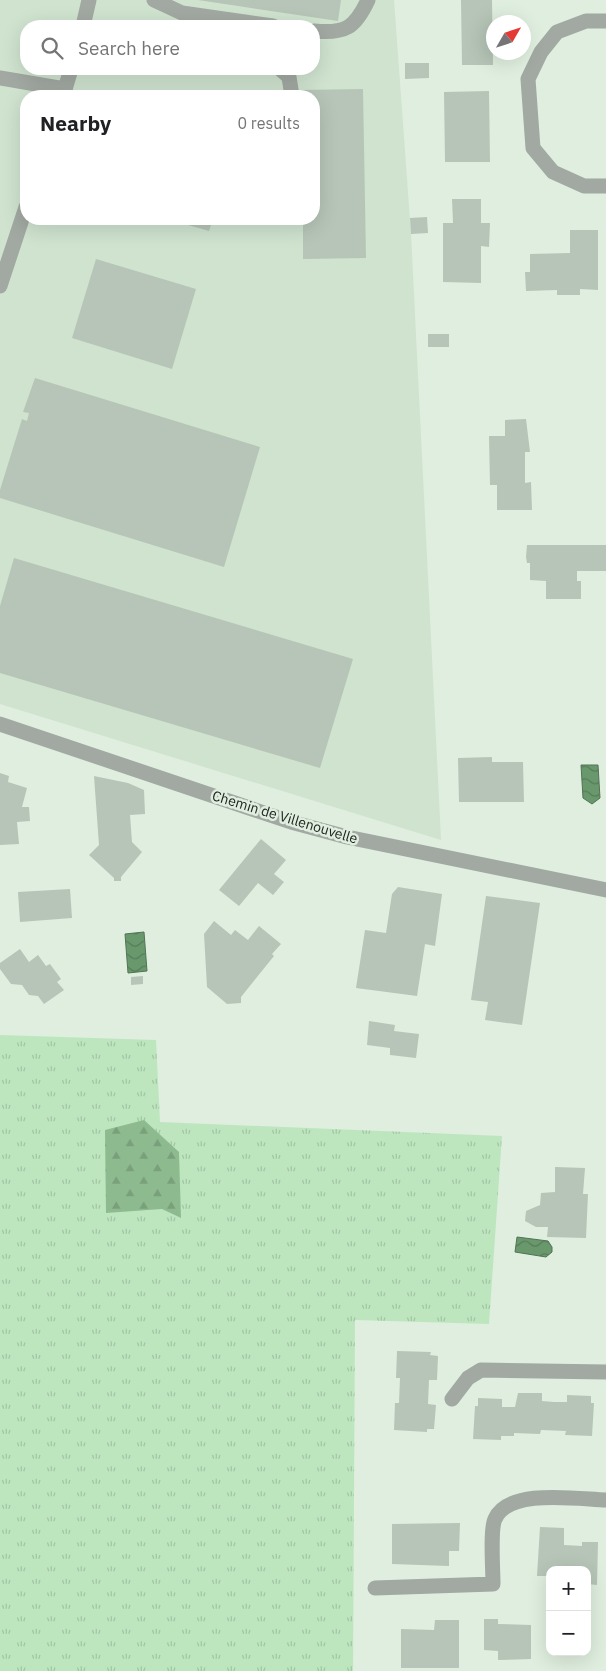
<!DOCTYPE html>
<meta charset="utf-8">
<style>
body{margin:0;font-family:"IBM Plex Sans",sans-serif;background:#f6f6f6;color:#202124}
.controls{position:absolute;right:15px;bottom:15px;display:grid;overflow:hidden;border-radius:10px;box-shadow:0 5px 20px #0002}
.controls button{width:45px;height:45px;display:grid;place-items:center;padding:0;border:0;border-bottom:1px solid #e0e0e0;background:#fff;color:#202124;font:25px sans-serif}
.compass{position:absolute;left:486px;top:15px;width:45px;height:45px;border-radius:50%;background:#fff;box-shadow:0 5px 20px #0002;rotate:51deg}
.list{margin:0;padding:0;list-style:none}
h2{display:flex;justify-content:space-between;align-items:center;height:65px;margin:0;padding:0 20px;font-size:21px}
h2 small{font-size:16px;font-weight:400;color:#757577}
.icon{flex:none;width:28px;height:28px;fill:none;stroke:currentColor;stroke-width:2;stroke-linecap:round;stroke-linejoin:round}
.map{position:relative;flex:none;width:606px;height:1671px;overflow:hidden}
.search{position:absolute;background:#fff;box-shadow:0 5px 20px #0002;left:20px;top:20px;width:300px;height:55px;display:flex;align-items:center;gap:12px;box-sizing:border-box;padding:0 18px;border-radius:20px;color:#757577;font-size:19px}
.panel{position:absolute;background:#fff;box-shadow:0 5px 20px #0002;left:20px;top:90px;width:300px;height:135px;border-radius:20px}
.map>svg:first-child{display:block}
</style>
<div class="map">
<svg width="606" height="1671" viewBox="0 0 606 1671">
<defs>
<pattern id="grass-tufts" width="24" height="20" patternUnits="userSpaceOnUse" patternTransform="scale(1.25)"><rect width="24" height="20" fill="#bde6bf"/><path d="M3 7l-1-3M5 7V3M7 7l1-3M15 17l-1-3M17 17v-4M19 17l1-3" fill="none" stroke="#a2c5a4"/></pattern>
<pattern id="forest-firs" width="22" height="20" patternUnits="userSpaceOnUse" patternTransform="scale(1.25)"><rect width="22" height="20" fill="#8dbb8f"/><path d="M5 1l3.5 6h-7zM16 11l3.5 6h-7z" fill="#79a07b"/></pattern>
<pattern id="water-waves" width="16" height="10" patternUnits="userSpaceOnUse" patternTransform="scale(1.25)"><rect width="16" height="10" fill="#6a986d"/><path d="M0 5q4-4 8 0t8 0" fill="none" stroke="#567c59"/></pattern>
</defs>
<rect width="100%" height="100%" fill="#dfeedf"/>
<!-- built -->
<path fill="#cfe3cf" fill-rule="evenodd" d="M 0,0 L 394,0 L 411,234 L 441,840 L 0,704 ZM 26,26 L 314,26 L 314,69 L 26,69 ZM 26,96 L 314,96 L 314,219 L 26,219 Z"/>
<!-- grass -->
<polygon fill="url(#grass-tufts)" points="0,1035 156,1040 160,1122 502,1136 489,1324 355,1320 353,1671 0,1671"/>
<!-- forest -->
<polygon fill="url(#forest-firs)" points="144,1120 179,1152 181,1218 162,1209 106,1213 105,1130"/>
<!-- water -->
<g fill="url(#water-waves)" stroke="#527454">
<polygon points="581,765 598,765 600,798 592,804 583,798"/>
<polygon points="144,932 147,971 128,973 125,934"/>
<polygon points="517,1237 548,1241 552,1247 552,1252 546,1257 515,1252"/>
</g>
<!-- building -->
<g fill="#b6c5b7">
<polygon points="198,0 341,0 338,21"/>
<polygon points="461,0 492,0 493,65 462,65"/>
<polygon points="405,63 429,63 429,78 405,79"/>
<polygon points="363,89 366,258 303,259 303,219 314,219 314,96 301,96 301,90"/>
<polygon points="489,91 490,162 445,162 444,92"/>
<polygon points="452,199 481,199 481,223 490,223 489,247 481,246 481,283 443,282 443,223 453,223"/>
<polygon points="427,217 428,233 411,234 410,218"/>
<polygon points="167,219 213,219 209,231"/>
<polygon points="570,230 598,230 598,290 580,289 580,295 557,295 557,290 526,291 525,272 530,272 530,254 570,253"/>
<polygon points="96,259 196,289 172,369 72,338"/>
<rect x="428" y="334" width="21" height="13"/>
<polygon points="35,378 260,447 224,567 0,498 0,490 22,419 27,421 29,413 23,412"/>
<polygon points="526,419 530,452 525,452 525,483 531,482 532,510 497,510 497,485 490,485 489,436 505,436 505,420"/>
<polygon points="527,545 606,545 606,571 577,571 577,581 581,581 581,599 546,599 546,581 530,580 530,563 527,563 526,557"/>
<polygon points="14,558 353,659 320,768 0,673 0,606"/>
<polygon points="492,757 492,762 523,762 524,802 459,802 458,758"/>
<polygon points="0,773 9,776 8,782 27,788 22,807 29,807 30,821 17,822 19,844 0,845"/>
<polygon points="94,776 128,783 144,790 145,814 130,815 132,842 142,852 121,877 121,881 114,881 114,878 89,855 99,845"/>
<polygon points="261,839 286,860 274,874 284,882 273,895 258,883 239,906 219,890"/>
<polygon points="398,887 442,894 435,946 425,944 417,996 356,988 365,930 386,933 392,894"/>
<polygon points="70,889 72,918 20,922 18,892"/>
<polygon points="486,896 540,903 522,1025 485,1020 488,1002 471,1000"/>
<polygon points="214,921 231,935 235,930 248,940 259,926 281,944 272,954 274,956 241,997 241,1003 227,1004 207,987 204,934"/>
<polygon points="20,949 29,962 38,955 46,966 50,964 61,979 57,982 64,990 44,1004 38,996 29,995 22,985 11,984 0,969 0,963"/>
<polygon points="143,976 143,984 131,985 131,977"/>
<polygon points="369,1021 395,1025 394,1031 419,1034 416,1058 390,1055 390,1048 367,1045"/>
<polygon points="555,1167 585,1168 583,1194 588,1194 586,1238 547,1237 548,1227 536,1227 525,1221 526,1211 540,1205 541,1193 555,1192"/>
<polygon points="397,1351 431,1352 430,1355 438,1356 437,1380 429,1380 428,1404 436,1405 434,1429 427,1429 427,1432 394,1430 395,1403 399,1403 400,1378 396,1378"/>
<polygon points="518,1393 542,1393 542,1401 554,1402 567,1402 567,1395 591,1396 591,1403 594,1403 592,1436 565,1435 566,1431 541,1430 540,1434 514,1433 514,1436 501,1436 501,1440 473,1439 475,1406 478,1406 478,1398 502,1399 502,1407 515,1407"/>
<polygon points="460,1523 459,1551 449,1551 449,1566 392,1564 392,1524"/>
<polygon points="540,1527 564,1528 564,1545 582,1546 582,1542 598,1542 597,1585 587,1584 587,1570 550,1570 550,1576 537,1576"/>
<polygon points="484,1619 498,1619 498,1624 531,1625 531,1659 498,1660 498,1651 484,1650"/>
<polygon points="435,1620 459,1620 459,1668 401,1668 401,1629 434,1630"/>
</g>
<g fill="none" stroke-linecap="round" stroke-linejoin="round">
<!-- minor -->
<g stroke="#a2a8a2" stroke-width="15">
<polyline points="154,0 182,13 273,26"/>
<polyline points="606,21 586,21 557,32 541,52 528,79 533,148 553,172 584,186 606,186"/>
<polyline points="83,26 89,0"/>
<path d="M 314,31 C 345,34 355,28 368,0"/>
<polyline points="280,69 289,77 292,96"/>
<polyline points="0,78 65,89"/>
<polyline points="63,96 71,69"/>
<polyline points="0,286 26,207"/>
<polyline points="0,724 291,822 347,837 606,890"/>
<polyline points="452,1399 468,1378 481,1370 606,1372"/>
<path d="M 375,1588 L 493,1584 C 493,1570 490,1529 495,1519 C 508,1488 577,1499 606,1500"/>
</g>
</g>
<g text-anchor="middle" stroke-width="5" stroke-linejoin="round" paint-order="stroke">
<!-- street labels -->
<g font-size="14" fill="#1b201b" stroke="#dfeedf">
<text transform="translate(285 817) rotate(17)" y="5">Chemin de Villenouvelle</text>
</g>
</g>
</svg>
<div class="controls">
<button>+</button>
<button>−</button>
</div>
<svg class="compass" viewBox="-18 -18 36 36"><path d="M0-13l5 13h-10z" fill="#e53935"/><path d="M0 13l5-13h-10z" fill="#757577"/></svg>
<div class="search"><svg class="icon" aria-label="search" viewBox="0 0 24 24"><circle cx="10" cy="10" r="6"/><path d="M15 15l6 6"/></svg>Search here</div>
<section class="panel">
<h2>Nearby<small>0 results</small></h2>
<ul class="list">
</ul>
</section>
</div>
